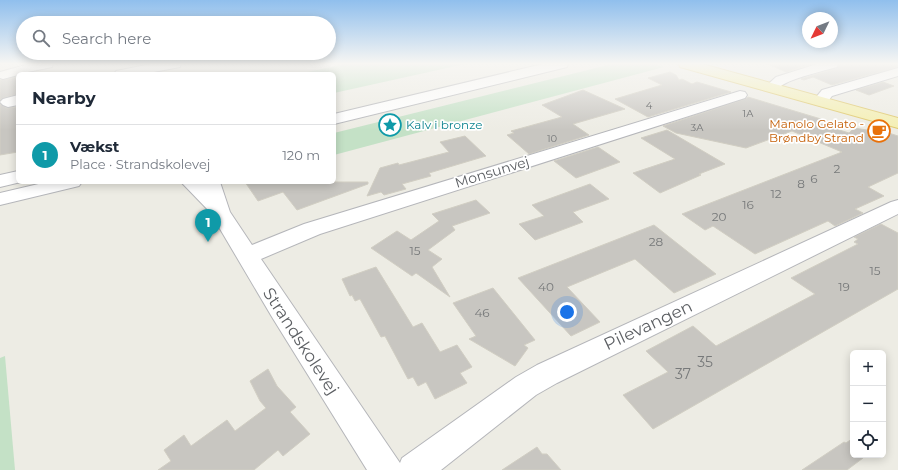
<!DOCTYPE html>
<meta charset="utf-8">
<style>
body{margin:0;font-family:Montserrat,sans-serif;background:#f2f2f3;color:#1f2937}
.controls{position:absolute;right:12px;bottom:12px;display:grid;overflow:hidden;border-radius:6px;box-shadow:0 2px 10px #0003}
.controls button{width:36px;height:36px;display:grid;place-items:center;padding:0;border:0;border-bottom:1px solid #e0e1e3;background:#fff;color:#1f2937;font:20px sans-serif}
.compass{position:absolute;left:802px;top:12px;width:36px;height:36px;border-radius:50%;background:#fff;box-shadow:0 2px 10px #0003;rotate:227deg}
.you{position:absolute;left:567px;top:312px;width:14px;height:14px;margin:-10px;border:3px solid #fff;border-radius:50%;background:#1a73e8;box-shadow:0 0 0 6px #1a73e833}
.badge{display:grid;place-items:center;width:26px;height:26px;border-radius:50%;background:#111827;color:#fff;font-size:13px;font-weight:700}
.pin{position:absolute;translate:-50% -33px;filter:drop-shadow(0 1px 2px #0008)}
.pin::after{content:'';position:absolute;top:21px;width:14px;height:12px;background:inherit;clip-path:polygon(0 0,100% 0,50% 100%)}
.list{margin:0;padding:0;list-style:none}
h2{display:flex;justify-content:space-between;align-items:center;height:52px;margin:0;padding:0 16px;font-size:17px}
h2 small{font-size:13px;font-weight:400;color:#747a83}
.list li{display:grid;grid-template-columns:26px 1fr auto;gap:12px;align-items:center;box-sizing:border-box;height:60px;padding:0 16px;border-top:1px solid #e0e1e3}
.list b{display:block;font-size:15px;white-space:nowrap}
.list p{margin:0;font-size:13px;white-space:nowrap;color:#747a83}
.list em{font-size:13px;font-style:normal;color:#747a83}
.icon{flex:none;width:22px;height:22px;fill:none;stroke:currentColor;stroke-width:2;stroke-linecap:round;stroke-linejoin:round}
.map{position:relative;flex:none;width:898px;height:470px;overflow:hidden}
.search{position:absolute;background:#fff;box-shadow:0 2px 10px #0003;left:16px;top:16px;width:320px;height:44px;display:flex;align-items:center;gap:10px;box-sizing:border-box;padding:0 14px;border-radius:22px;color:#747a83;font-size:15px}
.panel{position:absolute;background:#fff;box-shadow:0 2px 10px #0003;left:16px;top:72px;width:320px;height:112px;border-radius:6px}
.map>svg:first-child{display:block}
</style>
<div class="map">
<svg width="898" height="470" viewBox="0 0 898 470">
<rect width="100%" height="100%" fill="#edece4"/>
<!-- green -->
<g fill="#c4e1c6">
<polygon points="345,64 465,64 334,93 334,74 298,74"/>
<polygon points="612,64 653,64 664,67 334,155 334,133"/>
<polygon points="5,356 15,470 0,470 0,358"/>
</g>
<!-- building -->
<g fill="#c8c6c1" stroke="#d1cec3">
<polygon points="768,64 811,64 786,72"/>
<polygon points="839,64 843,66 850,64 897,64 898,67 832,85 813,77 804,80 801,79 837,68"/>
<polygon points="670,72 676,75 679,80 682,79 692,84 697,82 731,92 648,117 615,99 662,85 648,78"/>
<polygon points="18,77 18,94 3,98 0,100 0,80"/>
<polygon points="883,82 894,86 869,95 856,90"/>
<polygon points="583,90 625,109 573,124 589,135 529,154 507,135 514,133 511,131 562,117 542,105"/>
<polygon points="748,97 821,119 817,123 849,133 854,128 867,130 870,127 898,136 898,173 868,187 884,196 855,209 863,213 835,226 828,221 755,254 713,226 705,230 682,214 842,152 792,131 746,148 676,133 663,126 745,99"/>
<polygon points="0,104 7,108 18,107 18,152 0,155"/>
<polygon points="667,130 725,164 699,174 701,175 660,193 633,173 675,159 641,138"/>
<polygon points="465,136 486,156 429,173 431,176 402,184 406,189 384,195 381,192 367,196 380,168 398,163 399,165 449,152 440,142"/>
<polygon points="598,147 620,162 576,178 554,161"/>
<polygon points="245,182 368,182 368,184 297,210 283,192 258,201"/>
<polygon points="590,184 609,199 573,212 583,222 535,240 519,224 544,216 532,205"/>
<polygon points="476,200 490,213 452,226 455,230 428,250 442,259 432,267 450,297 416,273 412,276 371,248 397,231 411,240 439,221 432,214"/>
<polygon points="881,224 898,233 898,289 653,429 623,395 668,372 646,351 693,326 716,346 815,294 791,278 858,244 854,242 858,239 854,237"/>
<polygon points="654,225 716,274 674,293 635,259 567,287 600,322 571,336 518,278"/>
<polygon points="376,267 413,327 422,323 440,352 457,345 472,367 460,373 467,383 435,399 426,382 418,386 413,377 408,379 385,336 381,337 360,299 355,301 352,295 350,296 342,279"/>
<polygon points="493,288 535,340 524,345 528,348 515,366 469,339 476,336 453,303"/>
<polygon points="268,369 277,386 296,407 290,412 310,434 283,456 278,450 254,470 158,470 171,461 164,450 184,435 191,446 227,420 235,431 266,408 260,401 250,381"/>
<polygon points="853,438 853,455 859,455 863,458 847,470 802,470 844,442 846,443"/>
<polygon points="537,447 542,454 547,454 561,470 502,470"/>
</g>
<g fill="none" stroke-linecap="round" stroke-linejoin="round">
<!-- minor casing -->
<g stroke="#b5b6ba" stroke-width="2">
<g id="minor">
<polygon points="29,64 53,64 52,67 18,74 18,75 3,79 0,78 0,72"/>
<polygon points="151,64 181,64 180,67 143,74 114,74 116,71"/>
<polygon points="543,64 568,64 567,67 334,124 334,114"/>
<path d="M 817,64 L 838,64 L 837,67 C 823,71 798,77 786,83 C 778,87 776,92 767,90 L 765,87 L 776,77 Z"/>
<polygon points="898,68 898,76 832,96 826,104 821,106 816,104 813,101 822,90"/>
<polygon points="740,91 745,92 747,95 745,98 320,234 261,259 400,463 402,458 516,377 537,365 891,202 898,200 898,214 557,383 536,395 441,470 367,470 272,317 210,212 181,182 220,182 230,212 252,245 304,224"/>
<polygon points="18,95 18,105 8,107 3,105 0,102 3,99"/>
<polygon points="18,171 18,182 21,182 0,187 0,175"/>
<polygon points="47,182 82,182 79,186 0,205 0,193"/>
</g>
</g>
<!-- major casing -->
<g stroke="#dfc86b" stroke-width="2">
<polygon id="major" points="679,64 702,64 898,118 898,128 680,67"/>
</g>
<!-- minor -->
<use href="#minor" fill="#fff" fill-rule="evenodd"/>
<!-- major -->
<use href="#major" fill="#f4efb2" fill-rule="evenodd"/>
</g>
<!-- sky -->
<linearGradient id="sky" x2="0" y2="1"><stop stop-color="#90bfed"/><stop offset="0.49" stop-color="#f7f6f3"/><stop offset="1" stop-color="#f7f6f3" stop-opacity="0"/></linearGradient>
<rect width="898" height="130" fill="url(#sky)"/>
<!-- icons -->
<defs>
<g id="sight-ring" transform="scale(1.15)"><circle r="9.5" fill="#fff" stroke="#0f9aa8" stroke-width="1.5"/><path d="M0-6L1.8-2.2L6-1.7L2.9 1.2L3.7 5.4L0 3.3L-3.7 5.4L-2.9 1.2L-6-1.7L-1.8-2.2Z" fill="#0f9aa8"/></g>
<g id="cafe-ring" transform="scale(1.15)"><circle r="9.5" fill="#fff" stroke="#e8710a" stroke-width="1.5"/><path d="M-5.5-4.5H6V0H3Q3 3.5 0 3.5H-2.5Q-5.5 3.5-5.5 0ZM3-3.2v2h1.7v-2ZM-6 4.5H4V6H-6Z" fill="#e8710a"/></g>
</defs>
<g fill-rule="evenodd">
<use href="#sight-ring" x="390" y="125"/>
<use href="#cafe-ring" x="879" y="131"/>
</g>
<g text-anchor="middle" stroke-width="3.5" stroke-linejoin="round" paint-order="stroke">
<!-- far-number labels -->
<g font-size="10" fill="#77797a">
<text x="649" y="109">4</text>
<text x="748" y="117">1A</text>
<text x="697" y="131">3A</text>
<text x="552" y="142">10</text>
</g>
<!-- far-food labels -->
<g font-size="12" fill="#c56008" stroke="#fff" text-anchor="end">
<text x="864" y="128">Manolo Gelato -<tspan x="864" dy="14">Brøndby Strand</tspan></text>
</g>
<!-- far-culture labels -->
<g font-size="12" fill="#0d838f" stroke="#fff" text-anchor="start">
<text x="406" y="129">Kalv i bronze</text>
</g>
<!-- number labels -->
<g font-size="12" fill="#77797a">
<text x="837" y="173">2</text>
<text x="814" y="183">6</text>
<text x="801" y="188">8</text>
<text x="776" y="198">12</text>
<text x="748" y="209">16</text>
<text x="719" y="221">20</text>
<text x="656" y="246">28</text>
<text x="415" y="255">15</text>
<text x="875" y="275">15</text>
<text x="546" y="291">40</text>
<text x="844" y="291">19</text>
<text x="482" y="317">46</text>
</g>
<!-- street labels -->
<g font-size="14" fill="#5c5f63" stroke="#fff">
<text transform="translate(492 172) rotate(-17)" y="5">Monsunvej</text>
</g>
<!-- near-number labels -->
<g font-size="14" fill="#77797a">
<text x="705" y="367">35</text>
<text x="683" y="379">37</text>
</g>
<!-- near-street labels -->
<g font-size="17" fill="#5c5f63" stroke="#fff">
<text transform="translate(648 325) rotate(-25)" y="6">Pilevangen</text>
<text transform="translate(301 341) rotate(57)" y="6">Strandskolevej</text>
</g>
</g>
</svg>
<div class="controls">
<button>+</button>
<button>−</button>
<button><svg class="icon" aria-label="locate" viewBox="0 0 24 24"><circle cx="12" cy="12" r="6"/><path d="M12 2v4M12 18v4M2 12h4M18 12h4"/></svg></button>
</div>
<svg class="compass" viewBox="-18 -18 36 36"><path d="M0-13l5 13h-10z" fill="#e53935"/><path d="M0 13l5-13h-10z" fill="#747a83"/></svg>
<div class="you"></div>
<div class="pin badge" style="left:208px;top:242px;background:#0f9aa8">1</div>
<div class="search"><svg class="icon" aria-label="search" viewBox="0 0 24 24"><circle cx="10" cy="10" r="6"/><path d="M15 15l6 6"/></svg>Search here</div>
<section class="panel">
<h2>Nearby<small></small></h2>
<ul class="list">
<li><span class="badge" style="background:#0f9aa8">1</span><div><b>Vækst</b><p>Place · Strandskolevej</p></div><em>120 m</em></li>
</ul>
</section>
</div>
